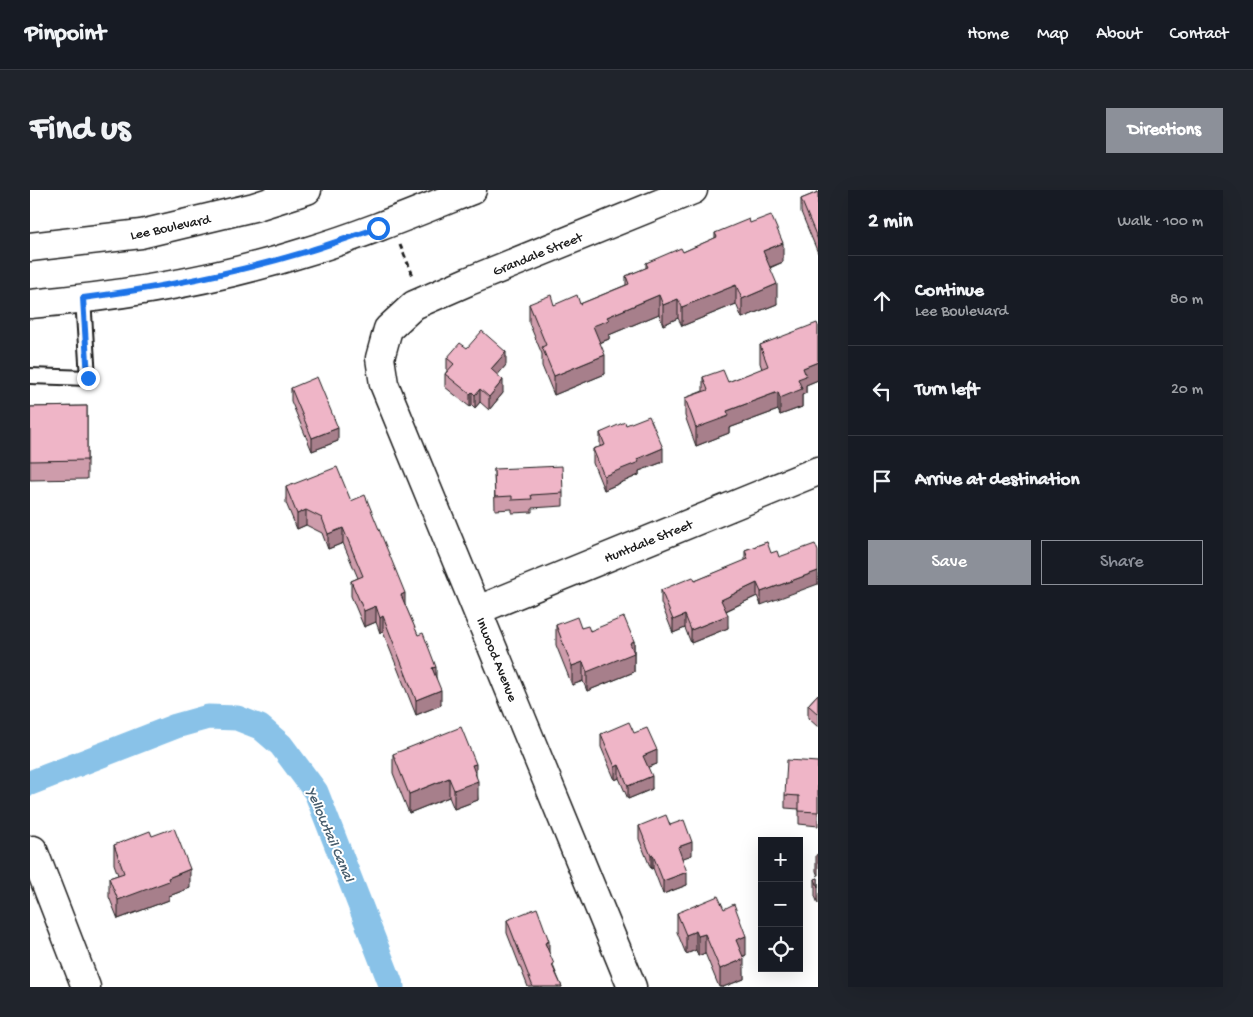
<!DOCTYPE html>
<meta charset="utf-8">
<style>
body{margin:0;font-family:"Gochi Hand",sans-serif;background:#20242c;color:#f1f3f6}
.controls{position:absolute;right:15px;bottom:15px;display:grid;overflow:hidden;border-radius:0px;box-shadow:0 5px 20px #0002}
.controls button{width:45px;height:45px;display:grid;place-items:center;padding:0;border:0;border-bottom:1px solid #363941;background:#171b24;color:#f1f3f6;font:25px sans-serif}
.stop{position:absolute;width:15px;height:15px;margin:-11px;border:4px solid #1a73e8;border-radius:50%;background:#fff}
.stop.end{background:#1a73e8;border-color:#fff;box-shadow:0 1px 5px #0008}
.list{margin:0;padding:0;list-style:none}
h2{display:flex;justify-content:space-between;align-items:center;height:65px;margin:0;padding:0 20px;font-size:21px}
h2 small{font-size:16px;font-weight:400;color:#9ea1a6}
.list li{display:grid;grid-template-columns:32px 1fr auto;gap:15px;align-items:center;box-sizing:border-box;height:90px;padding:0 20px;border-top:1px solid #363941}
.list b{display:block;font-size:19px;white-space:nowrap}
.list p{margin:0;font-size:16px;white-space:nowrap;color:#9ea1a6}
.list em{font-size:16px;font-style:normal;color:#9ea1a6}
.actions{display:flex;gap:10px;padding:15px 20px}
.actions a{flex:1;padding:11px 0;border:1px solid #8c9099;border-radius:0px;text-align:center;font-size:18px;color:#8c9099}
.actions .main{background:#8c9099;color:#fff}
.icon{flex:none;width:28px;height:28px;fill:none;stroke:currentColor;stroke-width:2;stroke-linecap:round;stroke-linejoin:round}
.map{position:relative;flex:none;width:788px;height:797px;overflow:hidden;border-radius:0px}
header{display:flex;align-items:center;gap:30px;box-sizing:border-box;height:70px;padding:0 25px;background:#171b24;border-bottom:1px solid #363941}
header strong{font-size:24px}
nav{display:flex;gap:28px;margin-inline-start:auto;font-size:18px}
.intro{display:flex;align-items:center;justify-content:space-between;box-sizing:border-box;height:120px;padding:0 30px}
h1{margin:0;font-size:35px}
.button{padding:12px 22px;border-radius:0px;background:#8c9099;color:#fff;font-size:18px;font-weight:700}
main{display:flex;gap:30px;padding:0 30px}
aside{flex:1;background:#171b24;border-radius:0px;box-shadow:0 5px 20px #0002}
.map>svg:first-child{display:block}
</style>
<header>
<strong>Pinpoint</strong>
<nav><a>Home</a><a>Map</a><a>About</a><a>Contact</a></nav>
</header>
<div class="intro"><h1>Find us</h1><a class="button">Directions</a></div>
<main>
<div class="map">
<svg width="788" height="797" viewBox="0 0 788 797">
<rect width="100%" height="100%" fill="#fff"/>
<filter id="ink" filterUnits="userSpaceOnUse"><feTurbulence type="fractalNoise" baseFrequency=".02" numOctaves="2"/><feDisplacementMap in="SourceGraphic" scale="10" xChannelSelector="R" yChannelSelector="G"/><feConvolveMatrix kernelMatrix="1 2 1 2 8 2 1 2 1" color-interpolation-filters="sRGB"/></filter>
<g filter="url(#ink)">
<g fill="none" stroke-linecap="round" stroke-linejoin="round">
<!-- canal -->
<polyline stroke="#89c2e8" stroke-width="25" points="0,593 146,536 178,527 207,528 230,537 251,555 286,602 362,797"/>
<!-- lane casing -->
<g stroke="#1c1c1c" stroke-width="18">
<polyline id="lane" points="0,186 58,188 53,108"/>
</g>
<!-- street casing -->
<g stroke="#1c1c1c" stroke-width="31">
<g id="street">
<polyline points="448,420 788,281"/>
<polyline points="3,660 56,797"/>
<polyline points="602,797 354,194 350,168 358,139 384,115 439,91 663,0"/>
</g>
</g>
<!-- secondary casing -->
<g stroke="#1c1c1c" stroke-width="31">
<g id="secondary">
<polyline points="0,57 111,44 224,17 277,0"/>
<path d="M 0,114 C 92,106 187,90 275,62 C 332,45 387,22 442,0"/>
</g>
</g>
<!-- path -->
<polyline stroke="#1c1c1c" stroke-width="3" stroke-dasharray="5 4" stroke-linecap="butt" points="370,55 384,88"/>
<!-- lane -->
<use href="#lane" stroke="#fff" stroke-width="14"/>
<!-- street -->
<use href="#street" stroke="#fff" stroke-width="28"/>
<!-- secondary -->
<use href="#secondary" stroke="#fff" stroke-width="28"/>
</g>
<!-- wall -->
<g fill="#ce9cab" stroke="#1c1c1c">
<polygon points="788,2 788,63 771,22 771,9"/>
<polygon points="720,33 753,72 740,78 747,114 712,128 706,114 652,136 648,128 633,135 629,124 579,145 579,149 570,153 575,184 524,205 512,176 512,164 499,133 499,114 524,115 550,114 596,95 596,86 616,78 616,73 653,62 685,48 685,43"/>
<polygon points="788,136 788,190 776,195 776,203 772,205 772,217 750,225 748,220 699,238 699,243 666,256 655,226 655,208 673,201 673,187 698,192 732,179 730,173 730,155"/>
<polygon points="417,168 476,175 467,185 473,203 459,220 450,212 445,218 442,215 440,217 415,197 415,184 417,181"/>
<polygon points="261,198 308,251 282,261 261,211"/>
<polygon points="57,216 57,289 0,290 0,217"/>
<polygon points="596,235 633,272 609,281 609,285 574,300 563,273 563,259 570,257 570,243"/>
<polygon points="464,279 533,303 533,316 502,318 502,322 482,323 482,319 465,320"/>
<polygon points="256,297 321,311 375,415 406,488 411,515 386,525 353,442 350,443 346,432 334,437 321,406 321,391 328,388 313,353 298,359 292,343 276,335 267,339 256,313"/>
<polygon points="737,352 731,415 727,406 696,421 698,438 661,453 655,438 643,443 631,413 631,400 665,391 715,371 715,360"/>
<polygon points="526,435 551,438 604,451 604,482 557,501 553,491 542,495 526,455"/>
<polygon points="788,504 788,537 778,528 778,515"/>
<polygon points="604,543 627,574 618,577 622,599 598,609 589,588 585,590 571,557 571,544"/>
<polygon points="363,564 446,586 448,610 424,619 419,607 379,623 363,583"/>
<polygon points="788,572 788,636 769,634 769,619 755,618 755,605"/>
<polygon points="640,635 662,665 652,668 657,695 633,704 623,678 621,679 609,649 609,636"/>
<polygon points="122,646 160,698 139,706 139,710 88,729 79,707 79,688 88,685 84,674 84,655"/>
<polygon points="788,664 788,686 786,681 786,665"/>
<polygon points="788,688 788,714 785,706 785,689"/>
<polygon points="694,719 716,765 713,767 714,789 693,797 689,797 675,763 668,766 666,760 656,764 647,742 647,723"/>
<polygon points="477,730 519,763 524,778 532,797 498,797 477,743"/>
</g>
<!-- shaded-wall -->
<g fill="#a77f8b" stroke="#1c1c1c">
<polygon points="753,53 753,72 733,80 733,61"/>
<polygon points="747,94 747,114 712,128 712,109"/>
<polygon points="706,95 706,114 652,136 652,117"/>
<polygon points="629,105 629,124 579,145 579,149 563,155 563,136 577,127"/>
<polygon points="648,109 648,128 633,135 633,115"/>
<polygon points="476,162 476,175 461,193 461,179"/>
<polygon points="575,165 575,184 524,205 524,186"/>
<polygon points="788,172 788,190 776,195 776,203 772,205 772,217 750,225 750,208 768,189 773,178"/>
<polygon points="473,190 473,203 459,220 459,207"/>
<polygon points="450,199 450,212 445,218 445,205"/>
<polygon points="442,202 442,215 440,217 440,204"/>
<polygon points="748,202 748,220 699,238 699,243 666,256 666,238 697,221"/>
<polygon points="308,238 308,251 282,261 282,248"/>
<polygon points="633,258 633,272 609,281 609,285 574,300 574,286 607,269"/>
<polygon points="276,320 276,335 267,339 267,324"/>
<polygon points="313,338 313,353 298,359 298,344"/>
<polygon points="788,381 788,394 731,415 731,402"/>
<polygon points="727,393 727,406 691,423 691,410"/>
<polygon points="375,403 375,419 371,405"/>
<polygon points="346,416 346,432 334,437 334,421"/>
<polygon points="655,425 655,438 643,443 643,430"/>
<polygon points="698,425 698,438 661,453 661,440"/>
<polygon points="353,426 353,442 350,443 350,428"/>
<polygon points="604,451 604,482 557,501 557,482 600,453"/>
<polygon points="553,472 553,491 542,495 542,476"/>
<polygon points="406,477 406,492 402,478"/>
<polygon points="411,500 411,515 386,525 386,510"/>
<polygon points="627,560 627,574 613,579 613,566"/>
<polygon points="446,574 446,592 448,591 448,610 424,619 424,600 442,575"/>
<polygon points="589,575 589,588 585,590 585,577"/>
<polygon points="622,586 622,599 598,609 598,596"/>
<polygon points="419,588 419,607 379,623 379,604"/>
<polygon points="662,652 662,665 648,670 648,657"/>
<polygon points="623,665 623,678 621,679 621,666"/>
<polygon points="160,679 160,698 139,706 139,710 88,729 88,710 138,688"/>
<polygon points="657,682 657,695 633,704 633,691"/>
<polygon points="666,741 666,760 656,764 656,745"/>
<polygon points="675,744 675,763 668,766 668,746"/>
<polygon points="716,746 716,765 706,769 706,750"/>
<polygon points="519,751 519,764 515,753"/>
<polygon points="714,769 714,789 693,797 690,797 690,779"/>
</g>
<!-- building -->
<g fill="#efb5c7" stroke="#1c1c1c">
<polygon points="788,2 788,50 771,9"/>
<polygon points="741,25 753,53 733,61 747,94 712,109 706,95 652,117 648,109 633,115 629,105 577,127 579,130 563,136 575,165 524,186 512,157 516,155 499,114 521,105 524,115 547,105 550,114 599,94 596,86 618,77 616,73 651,58 653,62 687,47 685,43 719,29 720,33"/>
<polygon points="787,133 788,136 788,172 773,178 776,186 768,189 772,199 750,208 748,202 697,221 699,226 666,238 655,208 678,200 673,187 693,180 698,192 738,176 730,155"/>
<polygon points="452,141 476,162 461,179 473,190 459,207 450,199 445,205 442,202 440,204 415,184 424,174 417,168 430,153 437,158"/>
<polygon points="287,187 308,238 282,248 261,198"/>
<polygon points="57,216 57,270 0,271 0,217"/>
<polygon points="619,226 633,258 607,269 609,272 574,286 563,259 575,255 570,243 595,232 596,235"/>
<polygon points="532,276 533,303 501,305 502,309 482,310 482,306 465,307 464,279"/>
<polygon points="307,277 321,311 335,305 375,403 371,405 388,445 393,443 406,477 402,478 411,500 386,510 353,426 350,428 346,416 334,421 321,391 333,386 313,338 298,344 292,328 276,320 267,324 256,297"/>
<polygon points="737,352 741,363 747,361 749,367 785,354 788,361 788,381 731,402 727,393 691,410 698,425 661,440 655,425 643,430 631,400 663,387 665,391 718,369 715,360"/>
<polygon points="547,427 551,438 558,436 560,441 594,427 604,451 600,453 604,463 557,482 553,472 542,476 526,435"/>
<polygon points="788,504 788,524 778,515"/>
<polygon points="599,532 604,543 617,538 627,560 613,566 622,586 598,596 589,575 585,577 571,544"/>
<polygon points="431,537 446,574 442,575 448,591 424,600 419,588 379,604 363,564"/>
<polygon points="757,570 788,572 788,622 769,621 769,606 755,605"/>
<polygon points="636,625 640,635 654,630 662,652 648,657 657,682 633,691 623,665 621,666 609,636"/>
<polygon points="144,638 160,679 138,688 139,691 88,710 79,688 94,683 84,655 120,641 122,646"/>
<polygon points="788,688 788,697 785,689"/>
<polygon points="688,706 694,719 704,714 716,746 706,750 714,769 690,779 675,744 668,746 666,741 656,745 647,723"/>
<polygon points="507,718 519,751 515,753 524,774 522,775 532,797 503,797 477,730"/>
</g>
</g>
<g fill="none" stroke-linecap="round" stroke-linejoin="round" filter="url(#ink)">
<!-- route -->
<path stroke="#1a73e8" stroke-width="6" d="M 58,188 L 53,108 C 128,98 202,84 275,62 C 299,55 323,46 348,38"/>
</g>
<g text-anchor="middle" stroke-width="4" stroke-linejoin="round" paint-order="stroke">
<!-- street labels -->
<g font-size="14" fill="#1c1c1c" stroke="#fff">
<text transform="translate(140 36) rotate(-12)" y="5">Lee Boulevard</text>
<text transform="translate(507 63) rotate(-22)" y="5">Grandale Street</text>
<text transform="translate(618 350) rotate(-22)" y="5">Huntdale Street</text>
<text transform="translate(468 469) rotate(68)" y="5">Inwood Avenue</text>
</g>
<!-- water labels -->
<g font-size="15" font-style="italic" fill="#485e6e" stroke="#fff">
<text transform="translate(301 644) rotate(67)" y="5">Yellowtail Canal</text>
</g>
</g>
</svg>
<div class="controls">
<button>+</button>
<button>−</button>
<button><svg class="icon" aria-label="locate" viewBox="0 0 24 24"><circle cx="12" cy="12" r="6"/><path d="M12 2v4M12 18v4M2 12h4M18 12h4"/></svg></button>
</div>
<div class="stop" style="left:348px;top:38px"></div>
<div class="stop end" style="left:58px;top:188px"></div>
</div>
<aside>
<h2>2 min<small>Walk · 100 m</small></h2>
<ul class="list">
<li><svg class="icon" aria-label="ahead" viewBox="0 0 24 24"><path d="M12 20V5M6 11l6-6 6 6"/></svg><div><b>Continue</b><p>Lee Boulevard</p></div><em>80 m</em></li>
<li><svg class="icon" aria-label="left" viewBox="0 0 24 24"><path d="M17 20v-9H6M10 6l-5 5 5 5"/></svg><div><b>Turn left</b></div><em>20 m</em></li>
<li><svg class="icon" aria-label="arrive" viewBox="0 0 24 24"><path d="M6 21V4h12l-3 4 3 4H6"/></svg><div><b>Arrive at destination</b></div></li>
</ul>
<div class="actions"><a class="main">Save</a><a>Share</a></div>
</aside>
</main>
